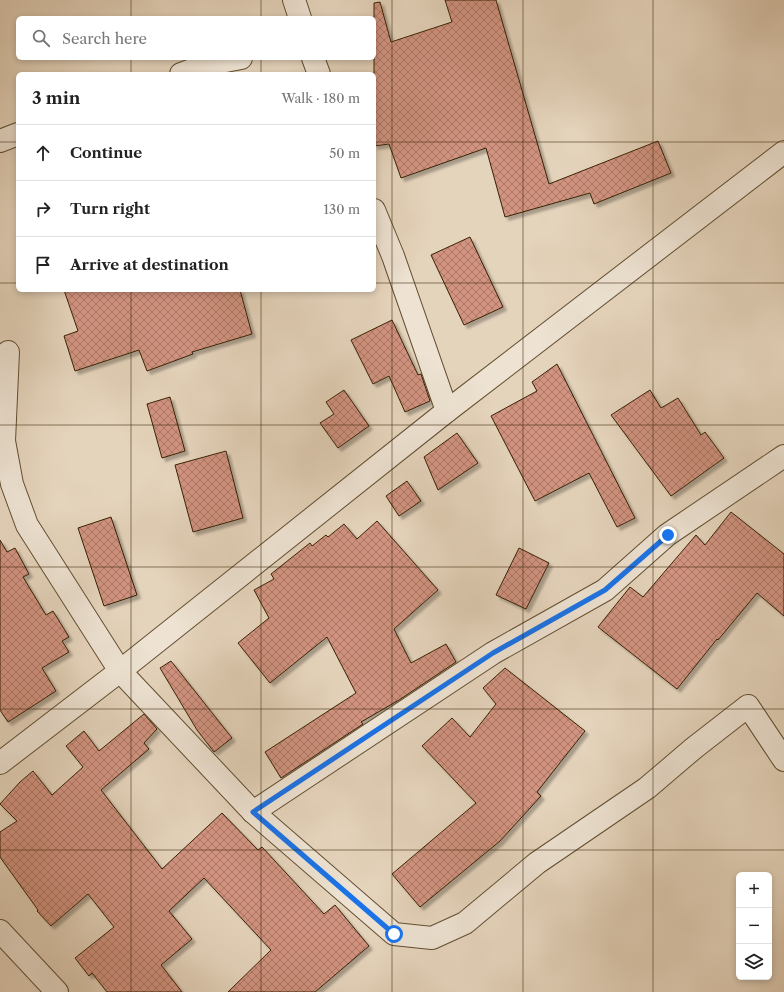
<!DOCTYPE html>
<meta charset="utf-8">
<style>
body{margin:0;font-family:"Libre Caslon Text",serif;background:#f6f6f6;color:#222}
.controls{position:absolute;right:12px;bottom:12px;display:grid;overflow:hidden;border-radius:6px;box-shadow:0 2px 6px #0003}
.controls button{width:36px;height:36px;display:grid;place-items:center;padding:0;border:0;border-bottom:1px solid #e0e0e0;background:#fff;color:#222;font:20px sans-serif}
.stop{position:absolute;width:12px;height:12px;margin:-9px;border:3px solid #1a73e8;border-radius:50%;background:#fff}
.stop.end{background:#1a73e8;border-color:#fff;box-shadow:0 1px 4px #0008}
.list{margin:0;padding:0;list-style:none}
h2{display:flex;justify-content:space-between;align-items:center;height:52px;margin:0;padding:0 16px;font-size:17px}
h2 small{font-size:13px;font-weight:400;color:#767676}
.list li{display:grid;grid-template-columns:26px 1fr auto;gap:12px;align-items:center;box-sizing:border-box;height:56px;padding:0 16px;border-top:1px solid #e0e0e0}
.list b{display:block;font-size:15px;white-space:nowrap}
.list em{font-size:13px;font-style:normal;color:#767676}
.icon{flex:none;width:22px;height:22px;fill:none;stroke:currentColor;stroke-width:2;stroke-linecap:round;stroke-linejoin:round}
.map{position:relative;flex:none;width:784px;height:992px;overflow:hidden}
.search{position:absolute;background:#fff;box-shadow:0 2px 6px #0003;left:16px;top:16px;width:360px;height:44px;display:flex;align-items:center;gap:10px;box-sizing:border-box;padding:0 14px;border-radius:6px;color:#767676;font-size:15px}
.panel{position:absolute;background:#fff;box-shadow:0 2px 6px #0003;left:16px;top:72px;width:360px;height:220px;border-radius:6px}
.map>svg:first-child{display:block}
</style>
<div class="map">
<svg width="784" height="992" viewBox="0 0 784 992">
<defs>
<pattern id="building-cross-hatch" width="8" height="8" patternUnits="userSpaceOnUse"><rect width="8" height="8" fill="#d29380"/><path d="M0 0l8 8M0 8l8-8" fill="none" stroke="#ab7867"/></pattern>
<filter id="shadow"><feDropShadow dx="3.5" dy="3.5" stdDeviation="1" flood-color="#0004"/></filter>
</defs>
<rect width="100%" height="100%" fill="#e5d4bc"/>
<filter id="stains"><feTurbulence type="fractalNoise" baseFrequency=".005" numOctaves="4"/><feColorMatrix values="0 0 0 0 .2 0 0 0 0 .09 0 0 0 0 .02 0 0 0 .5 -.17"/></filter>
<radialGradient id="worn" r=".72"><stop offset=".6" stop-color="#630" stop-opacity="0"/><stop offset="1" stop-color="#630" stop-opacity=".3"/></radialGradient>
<!-- building -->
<g fill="url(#building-cross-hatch)" stroke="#372204" filter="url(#shadow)">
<polygon points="445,0 496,0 549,184 658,141 671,173 594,204 590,193 505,217 486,148 401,178 389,144 374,146 374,3 380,2 391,42 452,22"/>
<polygon points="470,237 503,307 464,325 431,255"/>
<polygon points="64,290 240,290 252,334 192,352 193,354 147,371 139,350 75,371 64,336 78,331"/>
<polygon points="392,320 418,375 421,374 430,401 405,412 389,376 373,384 351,340"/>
<polygon points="557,364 635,518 617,527 589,473 535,501 491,416 537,391 532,382"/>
<polygon points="344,390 369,426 338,448 320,423 334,414 326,402"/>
<polygon points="650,390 661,408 678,398 701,435 705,432 724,458 671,496 611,415"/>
<polygon points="170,397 185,451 162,458 147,404"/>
<polygon points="457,433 478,463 438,490 424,457"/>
<polygon points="226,451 243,518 193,532 175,465"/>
<polygon points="407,481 421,501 399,516 386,496"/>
<polygon points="731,512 784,554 784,616 757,593 718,640 717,639 677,689 598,627 630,587 643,597 696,535 705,545"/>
<polygon points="111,517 137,595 104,606 78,528"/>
<polygon points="377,521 438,590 394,629 411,663 446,644 456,662 399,700 361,722 363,724 281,778 265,752 356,693 327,637 270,683 238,643 269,618 254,590 274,579 271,574 310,543 312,546 326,535 328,537 344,524 357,539"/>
<polygon points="0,540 7,552 15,548 29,574 23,577 46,615 53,611 69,637 62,641 69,652 42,668 56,691 8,722 0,710"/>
<polygon points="519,548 549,563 526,609 496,595"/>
<polygon points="171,661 232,738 214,752 197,730 160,668"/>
<polygon points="505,668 585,731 537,792 541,796 500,841 420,907 392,874 476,803 422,746 452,718 470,737 496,704 483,688"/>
<polygon points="144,714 157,729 144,743 149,749 101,790 162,869 222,813 258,850 262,847 324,914 335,905 369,946 315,992 228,992 271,950 204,878 169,911 192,939 161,965 182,992 107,992 92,973 89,976 75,958 114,927 88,894 51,926 37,911 38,910 0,857 0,832 17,821 0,804 20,782 33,771 52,795 83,767 66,746 84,731 99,751"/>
</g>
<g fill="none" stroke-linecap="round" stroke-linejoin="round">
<!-- minor casing -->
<g stroke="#624e32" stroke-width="24">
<g id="minor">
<polyline points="294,0 300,18"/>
<polyline points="313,58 319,74"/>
<polyline points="181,74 205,65 241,58"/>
<polyline points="0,141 18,134"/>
<polyline points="374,210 393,256 447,411"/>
<polyline points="8,352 4,441 12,484 27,525 120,671 253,812 394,934 432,938 465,923 537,863 647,788 694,748 748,706 784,760"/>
<polyline points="0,763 120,671 447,411 784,152"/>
<polyline points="253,812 493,653 605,590 667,535 784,456"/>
<polyline points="0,931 57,992"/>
</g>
</g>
<!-- minor -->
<use href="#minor" stroke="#eee3d3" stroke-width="22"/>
</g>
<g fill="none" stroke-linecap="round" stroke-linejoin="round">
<!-- route -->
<polyline stroke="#1a73e8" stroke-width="5" points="394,934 253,812 493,653 605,590 668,535"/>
</g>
<!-- grid -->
<path fill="none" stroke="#372204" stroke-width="1" stroke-opacity="0.55" d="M 131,0 L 131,18M 261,0 L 261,18M 392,0 L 392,992M 523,0 L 523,992M 653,0 L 653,992M 131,58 L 131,74M 261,58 L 261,74M 0,142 L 18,142M 374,142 L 784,142M 0,283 L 18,283M 374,283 L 784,283M 131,290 L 131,992M 261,290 L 261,992M 0,425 L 784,425M 0,567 L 784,567M 0,709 L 784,709M 0,850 L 784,850"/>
<rect width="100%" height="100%" filter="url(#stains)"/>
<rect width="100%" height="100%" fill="url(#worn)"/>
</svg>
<div class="controls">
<button>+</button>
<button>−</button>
<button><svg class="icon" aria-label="layers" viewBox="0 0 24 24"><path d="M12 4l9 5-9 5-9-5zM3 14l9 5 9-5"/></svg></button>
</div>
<div class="stop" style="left:394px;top:934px"></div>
<div class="stop end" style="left:668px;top:535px"></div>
<div class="search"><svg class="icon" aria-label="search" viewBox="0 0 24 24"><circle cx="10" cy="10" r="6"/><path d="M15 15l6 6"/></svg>Search here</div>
<section class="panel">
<h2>3 min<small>Walk · 180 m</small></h2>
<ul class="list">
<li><svg class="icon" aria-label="ahead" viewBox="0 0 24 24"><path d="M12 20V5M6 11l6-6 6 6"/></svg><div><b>Continue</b></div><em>50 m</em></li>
<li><svg class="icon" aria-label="right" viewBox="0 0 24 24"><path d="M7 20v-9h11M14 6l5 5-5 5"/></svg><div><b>Turn right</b></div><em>130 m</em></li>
<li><svg class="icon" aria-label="arrive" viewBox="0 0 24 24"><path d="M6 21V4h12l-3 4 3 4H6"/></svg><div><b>Arrive at destination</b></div></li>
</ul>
</section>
</div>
